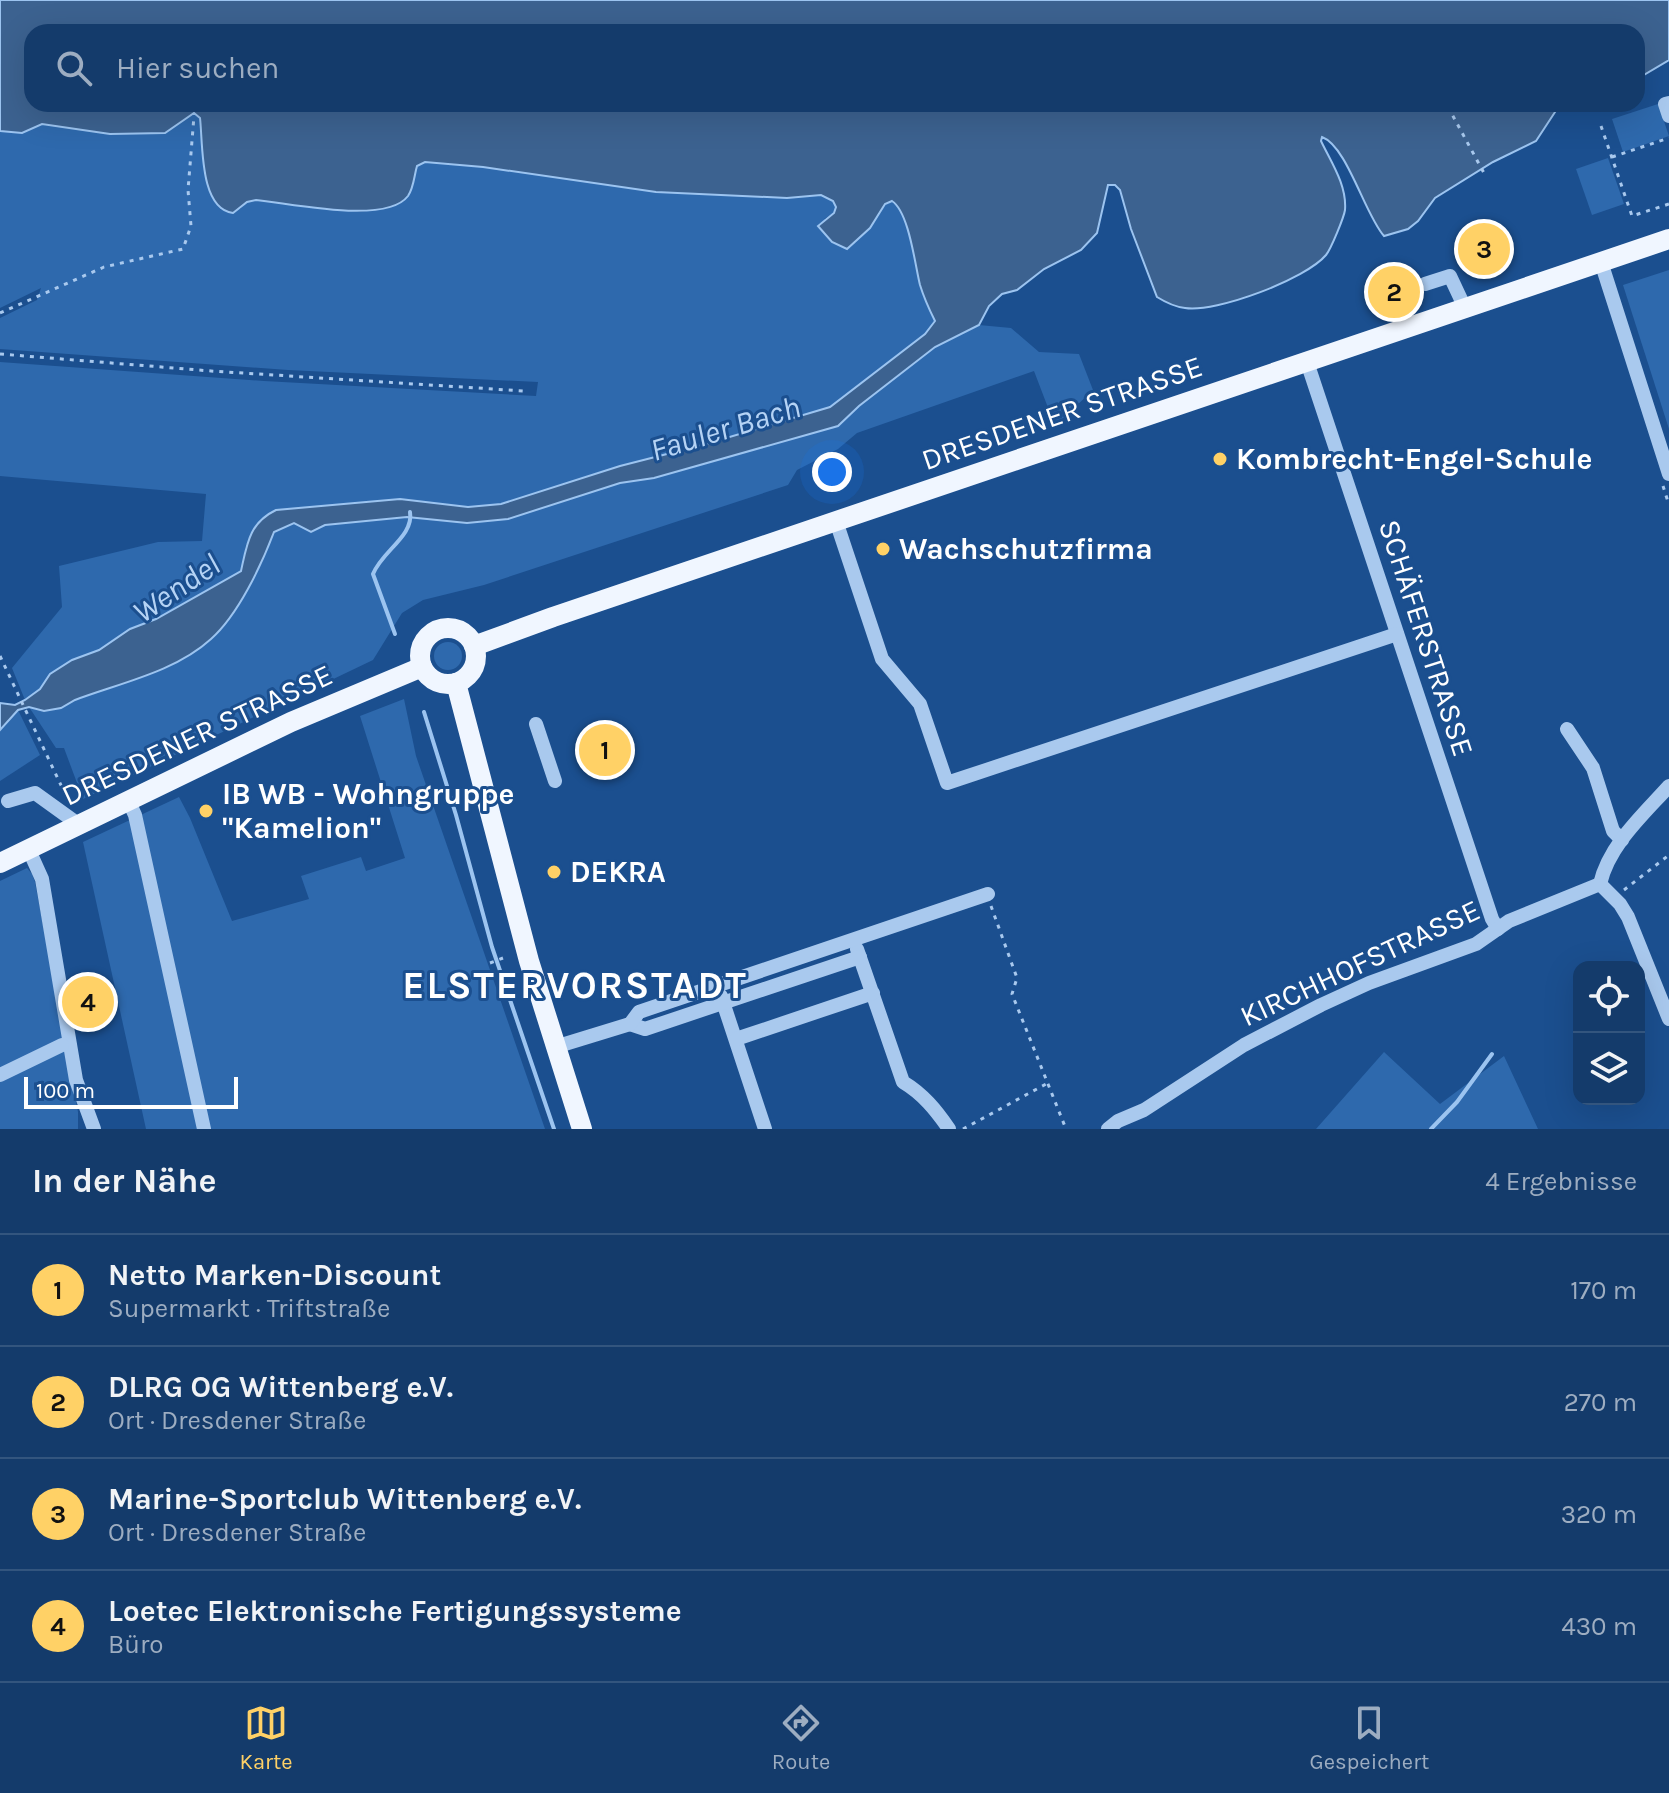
<!DOCTYPE html>
<html lang="de">
<meta charset="utf-8">
<style>
body{margin:0;font-family:Karla,sans-serif;background:#214673;color:#f1f3f6}
.controls{position:absolute;right:24px;bottom:24px;display:grid;overflow:hidden;border-radius:16px;box-shadow:0 8px 32px #0002}
.controls button{width:72px;height:72px;display:grid;place-items:center;padding:0;border:0;border-bottom:2px solid #33557e;background:#143b6b;color:#f1f3f6;font:40px sans-serif}
.scale{position:absolute;left:24px;bottom:20px;width:214px;box-sizing:border-box;padding-left:8px;border:4px solid #fff;border-top:0;font-size:22px;line-height:28px;white-space:nowrap;color:#fff;-webkit-text-stroke:6px #1b4f8f;paint-order:stroke}
.you{position:absolute;left:832px;top:472px;width:28px;height:28px;margin:-20px;border:6px solid #fff;border-radius:50%;background:#1a73e8;box-shadow:0 0 0 12px #1a73e833}
.badge{display:grid;place-items:center;width:52px;height:52px;border-radius:50%;background:#ffd166;color:#111;font-size:26px;font-weight:700}
.pin{position:absolute;translate:-50% -50%;border:4px solid #fff;box-shadow:0 2px 8px #0006}
.list{margin:0;padding:0;list-style:none}
h2{display:flex;justify-content:space-between;align-items:center;height:104px;margin:0;padding:0 32px;font-size:34px}
h2 small{font-size:26px;font-weight:400;color:#9dadc1}
.list li{display:grid;grid-template-columns:52px 1fr auto;gap:24px;align-items:center;box-sizing:border-box;height:112px;padding:0 32px;border-top:2px solid #33557e}
.list b{display:block;font-size:30px;white-space:nowrap}
.list p{margin:0;font-size:26px;white-space:nowrap;color:#9dadc1}
.list em{font-size:26px;font-style:normal;color:#9dadc1}
.icon{flex:none;width:44px;height:44px;fill:none;stroke:currentColor;stroke-width:2;stroke-linecap:round;stroke-linejoin:round}
.map{position:relative;flex:none;width:1669px;height:1129px;overflow:hidden}
.search{position:absolute;background:#143b6b;box-shadow:0 8px 32px #0002;left:24px;right:24px;top:24px;height:88px;display:flex;align-items:center;gap:20px;box-sizing:border-box;padding:0 28px;border-radius:24px;color:#9dadc1;font-size:30px}
.sheet{height:552px;background:#143b6b}
nav{display:flex;justify-content:space-around;align-items:center;box-sizing:border-box;height:112px;border-top:2px solid #33557e;background:#143b6b;font-size:22px;color:#9dadc1}
nav a{display:grid;justify-items:center;gap:4px}
nav .on{color:#ffd166}
.map>svg:first-child{display:block}
</style>
<div class="map">
<svg width="1669" height="1129" viewBox="0 0 1669 1129">
<rect width="100%" height="100%" fill="#1b4f8f"/>
<!-- green -->
<g fill="#2e69ad">
<polygon points="1658,104 1669,136 1623,152 1612,119"/>
<path d="M 194,113 L 200,118 L 204,173 L 208,187 L 221,210 L 240,209 L 247,202 L 256,200 L 360,212 L 390,208 L 413,184 L 417,166 L 425,162 L 483,167 L 656,192 L 787,198 L 821,195 L 833,201 L 837,207 L 834,213 L 824,219 L 878,217 L 885,204 L 892,201 C 910,212 915,264 920,285 C 924,298 929,309 935,321 L 925,334 L 830,407 L 706,444 L 620,466 L 501,504 L 468,507 L 400,499 L 276,510 L 246,545 L 241,571 L 156,619 L 130,629 L 99,650 L 72,661 L 50,674 L 40,689 L 25,700 L 12,668 L 62,607 L 59,566 L 158,542 L 202,541 L 206,494 L 0,476 L 0,362 L 264,381 L 536,396 L 538,382 L 288,370 L 0,349 L 0,318 L 37,300 L 41,288 L 0,308 L 0,131 L 22,133 L 42,124 L 110,134 L 165,133 Z"/>
<polygon points="1608,158 1624,204 1592,215 1576,169"/>
<polygon points="1669,270 1669,429 1623,285"/>
<path d="M 979,325 L 1011,328 L 1039,352 L 1079,354 L 1093,390 L 1055,426 L 1034,371 L 857,433 L 838,449 L 797,470 L 788,485 L 484,585 L 423,600 L 402,613 L 373,660 L 83,799 L 64,748 L 56,748 L 29,707 C 47,712 58,709 75,700 C 119,684 175,672 211,639 C 238,615 262,566 274,532 L 294,523 L 311,531 L 325,525 L 407,517 L 467,523 L 620,483 L 654,478 L 838,426 L 859,406 L 935,347 Z"/>
<circle cx="448" cy="656" r="14"/>
<polygon points="404,699 416,756 545,1129 146,1129 83,842 179,797 190,818 232,921 309,899 301,876 361,857 366,871 405,858 360,716"/>
<polygon points="18,710 40,755 0,781 0,730"/>
<polygon points="27,868 32,874 35,882 78,1112 78,1129 0,1129 0,881"/>
<polygon points="1384,1052 1440,1104 1504,1056 1538,1129 1316,1129"/>
</g>
<!-- water -->
<path fill="#3c6290" stroke="#9cc4f0" stroke-width="2" d="M 0,0 L 1669,0 L 1669,60 L 1637,79 L 1637,32 L 32,32 L 32,104 L 1558,104 L 1559,106 L 1536,141 L 1493,162 L 1435,198 L 1418,221 L 1408,229 L 1384,236 C 1365,215 1347,146 1322,137 L 1321,141 C 1331,162 1347,185 1345,210 C 1344,217 1331,249 1326,255 C 1306,279 1216,313 1185,308 C 1176,307 1165,302 1157,297 L 1131,229 L 1120,190 L 1115,185 L 1108,185 L 1097,233 L 1081,250 L 1044,269 L 1017,290 L 1002,294 L 989,306 L 979,325 L 935,347 L 859,406 L 838,426 L 654,478 L 620,483 L 508,519 L 467,523 L 407,517 L 325,525 L 311,532 L 294,523 L 274,532 C 261,566 238,615 211,639 C 175,672 120,683 75,700 L 61,708 L 44,711 L 29,707 L 18,710 L 0,730 L 0,703 L 15,705 L 25,700 L 40,689 L 50,674 L 72,660 L 99,650 L 130,629 L 156,619 L 241,571 C 247,544 249,523 276,510 L 400,499 L 468,507 L 501,504 L 620,466 L 706,444 L 830,407 L 925,334 L 935,321 C 929,309 924,298 920,285 C 915,265 909,212 892,201 L 885,204 L 870,228 L 847,249 L 832,242 L 818,226 L 834,213 L 836,207 L 833,201 L 821,195 L 787,198 L 656,192 L 483,167 L 425,162 L 417,166 C 414,176 414,187 408,196 C 386,225 290,203 256,200 L 247,202 L 233,213 C 199,209 203,142 200,118 L 194,113 L 165,133 L 110,134 L 42,124 L 22,133 L 0,131 Z"/>
<g fill="none" stroke-linecap="round" stroke-linejoin="round">
<!-- stream -->
<g stroke="#9cc4f0" stroke-width="4">
<path d="M 395,634 L 373,574 C 382,551 414,536 410,512"/>
<polyline points="424,712 456,815 492,947 554,1129"/>
<polyline points="1431,1129 1457,1102 1492,1054"/>
</g>
<!-- path -->
<g stroke="#a9c9ee" stroke-width="3" stroke-dasharray="4 6" stroke-linecap="butt">
<polyline points="1448,107 1484,173"/>
<polyline points="1601,126 1632,216 1669,204"/>
<polyline points="1612,157 1669,138"/>
<polyline points="0,313 104,267 183,249 191,226 188,190 194,116"/>
<polyline points="0,354 211,371 524,391"/>
<polyline points="1663,486 1669,505"/>
<polyline points="0,656 67,798"/>
<polyline points="1624,890 1669,855"/>
<polyline points="991,906 1017,978 1012,994 1066,1129"/>
<polyline points="490,963 503,958"/>
<polyline points="963,1129 1048,1083"/>
</g>
<!-- minor -->
<g stroke="#a9c9ee" stroke-width="14">
<polyline points="1669,103 1665,104 1669,116"/>
<polyline points="1601,262 1669,474"/>
<polyline points="1425,284 1450,276 1465,308"/>
<polyline points="1307,362 1492,919 1498,929"/>
<polyline points="836,521 882,659 920,704 947,783 1397,634"/>
<polyline points="536,724 555,781"/>
<polyline points="1567,729 1593,768 1613,831 1622,840"/>
<polyline points="128,800 135,815 204,1129"/>
<polyline points="8,801 35,793 78,824"/>
<polyline points="28,848 42,879 76,1080 94,1129"/>
<polyline points="1600,884 1620,904 1628,917 1669,1019"/>
<path d="M 1600,884 C 1609,845 1643,815 1669,786"/>
<path d="M 857,949 L 903,1082 C 923,1094 936,1110 949,1129"/>
<polyline points="721,996 765,1129"/>
<polyline points="630,1024 645,1029 860,957"/>
<polyline points="736,1039 873,993"/>
<polyline points="555,1047 630,1024 639,1012 988,894"/>
<polyline points="0,1075 62,1045"/>
<polyline points="1108,1129 1118,1121 1144,1110 1244,1045 1321,1005 1369,983 1476,944 1509,921 1600,884"/>
</g>
<!-- major -->
<g stroke="#f0f6ff" stroke-width="20">
<circle cx="448" cy="656" r="28"/>
<polyline points="474,646 553,617 1669,239"/>
<polyline points="456,683 529,961 582,1129"/>
<polyline points="0,863 291,722 422,667"/>
</g>
</g>
<!-- markers -->
<g fill="#ffd166" stroke="#1b4f8f" stroke-width="3">
<circle cx="1220" cy="459" r="8"/>
<circle cx="883" cy="549" r="8"/>
<circle cx="206" cy="811" r="8"/>
<circle cx="554" cy="872" r="8"/>
</g>
<g text-anchor="middle" stroke-width="6" stroke-linejoin="round" paint-order="stroke">
<!-- street labels -->
<g font-size="30" fill="#fff" stroke="#1b4f8f">
<text transform="translate(1062 413) rotate(-19)" y="10">DRESDENER STRASSE</text>
<text transform="translate(1426 638) rotate(72)" y="10">SCHÄFERSTRASSE</text>
<text transform="translate(197 735) rotate(-25)" y="10">DRESDENER STRASSE</text>
<text transform="translate(1360 963) rotate(-25)" y="10">KIRCHHOFSTRASSE</text>
</g>
<!-- poi labels -->
<g font-size="30" font-weight="bold" fill="#fff" stroke="#1b4f8f" text-anchor="start">
<text x="1236" y="469">Kombrecht-Engel-Schule</text>
<text x="899" y="559">Wachschutzfirma</text>
<text x="222" y="804">IB WB - Wohngruppe<tspan x="222" dy="34">"Kamelion"</tspan></text>
<text x="570" y="882">DEKRA</text>
</g>
<!-- water labels -->
<g font-size="32" font-style="italic" fill="#b5d3f5" stroke="#1b4f8f">
<text transform="translate(725 428) rotate(-17)" y="11">Fauler Bach</text>
<text transform="translate(176 588) rotate(-34)" y="11">Wendel</text>
</g>
<!-- district labels -->
<g font-size="38" font-weight="bold" letter-spacing="2" fill="#fff" stroke="#1b4f8f">
<text x="575" y="998">ELSTERVORSTADT</text>
</g>
</g>
</svg>
<div class="controls">
<button><svg class="icon" aria-label="locate" viewBox="0 0 24 24"><circle cx="12" cy="12" r="6"/><path d="M12 2v4M12 18v4M2 12h4M18 12h4"/></svg></button>
<button><svg class="icon" aria-label="layers" viewBox="0 0 24 24"><path d="M12 4l9 5-9 5-9-5zM3 14l9 5 9-5"/></svg></button>
</div>
<div class="scale">100 m</div>
<div class="you"></div>
<div class="pin badge" style="left:605px;top:750px">1</div>
<div class="pin badge" style="left:1394px;top:292px">2</div>
<div class="pin badge" style="left:1484px;top:249px">3</div>
<div class="pin badge" style="left:88px;top:1002px">4</div>
<div class="search"><svg class="icon" aria-label="search" viewBox="0 0 24 24"><circle cx="10" cy="10" r="6"/><path d="M15 15l6 6"/></svg>Hier suchen</div>
</div>
<section class="sheet">
<h2>In der Nähe<small>4 Ergebnisse</small></h2>
<ul class="list">
<li><span class="badge">1</span><div><b>Netto Marken-Discount</b><p>Supermarkt · Triftstraße</p></div><em>170 m</em></li>
<li><span class="badge">2</span><div><b>DLRG OG Wittenberg e.V.</b><p>Ort · Dresdener Straße</p></div><em>270 m</em></li>
<li><span class="badge">3</span><div><b>Marine-Sportclub Wittenberg e.V.</b><p>Ort · Dresdener Straße</p></div><em>320 m</em></li>
<li><span class="badge">4</span><div><b>Loetec Elektronische Fertigungssysteme</b><p>Büro</p></div><em>430 m</em></li>
</ul>
</section>
<nav>
<a class="on"><svg class="icon" aria-label="map" viewBox="0 0 24 24"><path d="M3 6l6-2 6 2 6-2v14l-6 2-6-2-6 2zM9 4v14M15 6v14"/></svg>Karte</a>
<a><svg class="icon" aria-label="directions" viewBox="0 0 24 24"><path d="M12 3l9 9-9 9-9-9zM9 14v-3h6M13 9l2 2-2 2"/></svg>Route</a>
<a><svg class="icon" aria-label="saved" viewBox="0 0 24 24"><path d="M7 4h10v16l-5-4-5 4z"/></svg>Gespeichert</a>
</nav>
